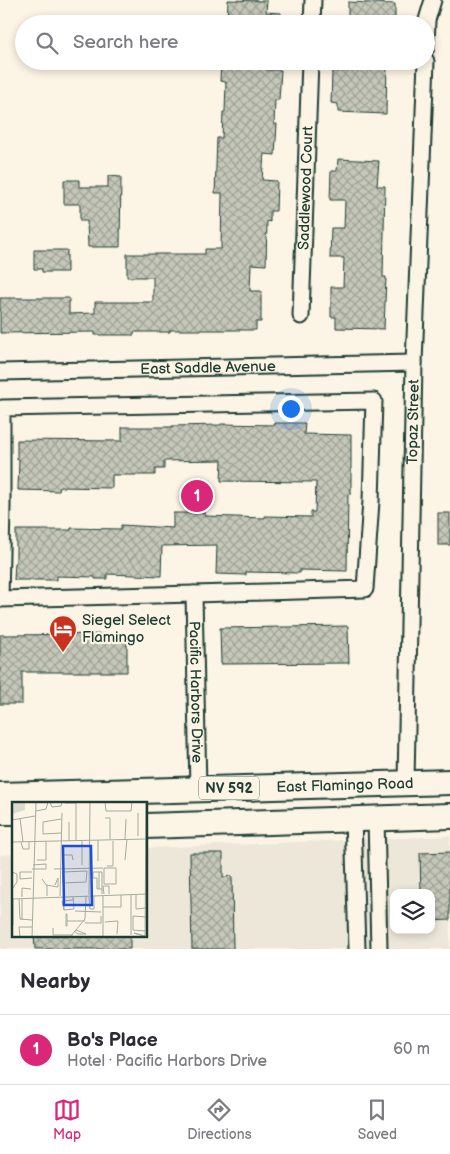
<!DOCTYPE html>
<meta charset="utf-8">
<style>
body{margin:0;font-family:"Balsamiq Sans",sans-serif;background:#f7f7f7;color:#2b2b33}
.controls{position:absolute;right:15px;bottom:15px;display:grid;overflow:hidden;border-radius:10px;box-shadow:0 2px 8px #0003}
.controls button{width:45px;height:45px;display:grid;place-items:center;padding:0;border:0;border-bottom:1px solid #e1e1e2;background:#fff;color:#2b2b33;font:25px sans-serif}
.you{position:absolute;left:290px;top:408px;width:18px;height:18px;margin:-12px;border:4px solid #fff;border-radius:50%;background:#1a73e8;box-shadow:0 0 0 8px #1a73e833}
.badge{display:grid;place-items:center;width:32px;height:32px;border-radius:50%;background:#db2777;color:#fff;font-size:16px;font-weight:700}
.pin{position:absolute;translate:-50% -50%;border:2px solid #fff;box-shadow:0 1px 5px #0006}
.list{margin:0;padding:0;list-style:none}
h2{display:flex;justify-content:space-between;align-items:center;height:65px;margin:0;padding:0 20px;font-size:21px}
h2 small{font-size:16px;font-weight:400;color:#7c7c81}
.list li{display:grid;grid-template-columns:32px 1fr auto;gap:15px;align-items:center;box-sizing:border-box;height:70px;padding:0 20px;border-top:1px solid #e1e1e2}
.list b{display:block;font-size:19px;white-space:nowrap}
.list p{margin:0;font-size:16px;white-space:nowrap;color:#7c7c81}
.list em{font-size:16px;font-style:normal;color:#7c7c81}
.icon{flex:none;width:28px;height:28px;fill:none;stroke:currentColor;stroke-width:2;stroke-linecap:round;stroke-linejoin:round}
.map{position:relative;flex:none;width:450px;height:949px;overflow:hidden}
.search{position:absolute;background:#fff;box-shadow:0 2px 8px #0003;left:15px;right:15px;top:15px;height:55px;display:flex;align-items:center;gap:12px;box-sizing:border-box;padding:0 18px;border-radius:28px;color:#7c7c81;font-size:19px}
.sheet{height:135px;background:#fff}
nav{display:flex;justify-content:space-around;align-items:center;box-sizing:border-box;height:70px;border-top:1px solid #e1e1e2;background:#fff;font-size:14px;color:#7c7c81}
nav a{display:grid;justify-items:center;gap:2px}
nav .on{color:#db2777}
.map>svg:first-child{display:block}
</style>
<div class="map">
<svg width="450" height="949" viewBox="0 0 450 949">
<defs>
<pattern id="building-cross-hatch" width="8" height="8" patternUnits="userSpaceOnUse" patternTransform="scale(1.25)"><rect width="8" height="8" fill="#c5c7b9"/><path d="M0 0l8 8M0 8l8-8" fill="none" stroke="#9fa397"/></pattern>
</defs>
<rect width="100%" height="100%" fill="#fcf5e5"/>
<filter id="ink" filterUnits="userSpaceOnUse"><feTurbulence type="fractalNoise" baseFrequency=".02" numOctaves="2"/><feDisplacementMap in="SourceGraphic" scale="10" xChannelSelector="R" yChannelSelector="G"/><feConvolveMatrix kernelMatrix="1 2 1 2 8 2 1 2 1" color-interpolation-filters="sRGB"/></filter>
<g filter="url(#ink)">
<!-- built -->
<path fill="#ece7d8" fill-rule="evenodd" d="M 450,836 L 450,949 L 0,949 L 0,855 L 14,854 L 14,935 L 146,935 L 146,848 ZM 394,893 L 431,893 L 431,930 L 394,930 Z"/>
<!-- building -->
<g fill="url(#building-cross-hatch)" stroke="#1f3d34">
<polygon points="228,0 267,1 266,12 281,13 281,24 227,24"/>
<polygon points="348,2 395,4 395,24 348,24"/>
<polygon points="221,61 267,61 266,70 281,70 279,100 275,100 274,124 277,124 275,155 264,154 262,180 277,181 276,211 270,211 270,222 267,221 266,265 251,264 250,291 261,291 261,322 256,322 256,330 170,330 170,332 134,332 134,335 95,335 95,332 0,333 0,298 69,298 69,314 95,313 95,302 153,302 153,277 127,277 127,254 205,254 205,249 221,249 222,193 215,193 217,138 222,138 223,112 225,112 226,82 220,81"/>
<polygon points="348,61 387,62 386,114 338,112 338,104 331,103 332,71 348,71"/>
<polygon points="338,159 379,161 377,186 385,186 383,277 386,277 384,329 336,328 336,317 331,317 331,287 343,287 344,258 330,258 331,228 344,228 345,200 330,200 331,171 337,171"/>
<polygon points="108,176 121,177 120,247 88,247 87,221 80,221 80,204 64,204 64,180 79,180 79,187 108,187"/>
<polygon points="34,250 67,250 67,272 42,272 42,269 34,269"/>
<polygon points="275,423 305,423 304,434 351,435 351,494 348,494 347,571 300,570 300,573 246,572 246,575 216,574 217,545 162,546 161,576 107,574 107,579 95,579 95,577 57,576 57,580 14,580 15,562 16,562 16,530 71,530 71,528 121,529 121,525 173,528 173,513 205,513 205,516 265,518 265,516 311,517 311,512 315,512 316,482 221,481 222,460 164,461 164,469 155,469 155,475 112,475 112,488 60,487 59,491 18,490 19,459 17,459 17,440 122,441 122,427 172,427 172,426 221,425 221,424 275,425"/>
<rect x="438" y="513" width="12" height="32"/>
<polygon points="348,626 349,663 221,664 220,628"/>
<polygon points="127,634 127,672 22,672 22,704 0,704 0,635"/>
<polygon points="450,852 450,920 431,921 431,893 421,893 420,853"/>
<polygon points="190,853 223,853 223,877 232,876 233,949 192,949"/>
<polygon points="34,935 130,935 130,949 35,949"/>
</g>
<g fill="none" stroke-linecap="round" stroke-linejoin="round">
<!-- minor casing -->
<g stroke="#1f3d34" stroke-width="19">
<g id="minor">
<polyline points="312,24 313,0"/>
<polyline points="426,48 427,20 433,0"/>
<path id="s1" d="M 301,316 L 310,61"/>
<path id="s2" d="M 0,372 L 414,363"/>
<polygon points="374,401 371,501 365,589 194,594 0,599 2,506 2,408"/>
<path id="s3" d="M 194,594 L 198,790"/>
<path id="s4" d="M 406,782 L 414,363 L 426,61"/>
<polyline points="353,818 357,949"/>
<polyline points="376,818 379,949"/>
</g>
</g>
<!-- primary casing -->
<g stroke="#1f3d34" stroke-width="28">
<g id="primary">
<path id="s5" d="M 0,795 L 450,782"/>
<polyline points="0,812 14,812"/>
<polyline points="146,826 450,816"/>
</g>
</g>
<!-- minor -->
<use href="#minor" stroke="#fcf5e5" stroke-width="15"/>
<!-- primary -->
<use href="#primary" stroke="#fcf5e5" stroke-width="24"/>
</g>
</g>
<!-- icons -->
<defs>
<g id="hotel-pin" transform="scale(1.4375)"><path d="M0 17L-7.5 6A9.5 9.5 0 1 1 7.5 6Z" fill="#c8321e" stroke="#fcf5e5"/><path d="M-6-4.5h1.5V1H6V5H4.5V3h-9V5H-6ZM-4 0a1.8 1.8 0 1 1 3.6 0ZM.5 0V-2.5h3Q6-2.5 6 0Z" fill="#fff"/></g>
</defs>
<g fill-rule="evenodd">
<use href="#hotel-pin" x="63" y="629"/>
</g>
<g text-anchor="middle" stroke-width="4.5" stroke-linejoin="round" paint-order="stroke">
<!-- shield labels -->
<rect fill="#fcf5e5" stroke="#617469" stroke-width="1" x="199" y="776.5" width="60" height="23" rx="4"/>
<g font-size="14" font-weight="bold" fill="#1f3d34">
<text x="229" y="793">NV 592</text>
</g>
<!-- street labels -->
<g font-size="15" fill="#1f3d34" stroke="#fcf5e5">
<text dy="5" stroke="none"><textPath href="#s1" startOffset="128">Saddlewood Court</textPath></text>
<text dy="5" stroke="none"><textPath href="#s2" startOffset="208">East Saddle Avenue</textPath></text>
<text dy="5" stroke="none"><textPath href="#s4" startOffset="360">Topaz Street</textPath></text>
<text dy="5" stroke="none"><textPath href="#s3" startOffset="98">Pacific Harbors Drive</textPath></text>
<text dy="5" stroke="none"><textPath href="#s5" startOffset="345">East Flamingo Road</textPath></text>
</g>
<!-- poi labels -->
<g font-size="15" fill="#1f3d34" stroke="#fcf5e5" text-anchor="start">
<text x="82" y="625">Siegel Select<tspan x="82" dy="17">Flamingo</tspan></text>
</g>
</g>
<!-- overview -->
<g transform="translate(12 802)">
<rect width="135" height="135" fill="#fcf5e5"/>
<path d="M 0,0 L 13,0 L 13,8 L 0,12 Z" fill="#dcdacc"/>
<path fill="none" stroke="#a4ab9e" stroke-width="1" d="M 38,0 L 40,5 L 49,4 L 50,0M 93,0 L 94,9 L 119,9 L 120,0M 53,1 L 64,1 L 64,39M 24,9 L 34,7 L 36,0M 8,16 L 11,40M 93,16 L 98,16 L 98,37M 0,18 L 23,14M 57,20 L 57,39M 49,31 L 31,32 L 31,20 L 49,17M 126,34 L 126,11M 113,37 L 114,17M 0,40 L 135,37M 9,40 L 11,47 L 17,47 L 17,40M 50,53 L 60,53 L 61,58M 25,58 L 34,58 L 34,40M 113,58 L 115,37M 86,59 L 86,38M 70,63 L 70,39M 95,64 L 101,64 L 101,39M 92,66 L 104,66 L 104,82 L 92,82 ZM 20,67 L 34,67 L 34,62 L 21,63M 42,67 L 91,66M 75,69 L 74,80 L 51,81 L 51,70 ZM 0,70 L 5,72 L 5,80 L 0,87M 20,76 L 8,77 L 8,70 L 20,70M 30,77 L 35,84 L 35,94M 34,83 L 46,85 L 46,76 L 43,83M 87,87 L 87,70M 90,92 L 90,70 L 81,70 L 81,76 L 85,76 L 85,87 L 90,87M 92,92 L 91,84 L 97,84 L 97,92M 77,93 L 78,0M 124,93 L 124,107 L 134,106M 48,94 L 50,11M 91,94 L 91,135M 10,95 L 10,86 L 19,87M 77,95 L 78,107 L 82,107 L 82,94M 52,96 L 52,108 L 62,107 L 61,95M 0,97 L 135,92M 1,97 L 1,123M 7,97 L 8,117 L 20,118M 10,97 L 10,118M 91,105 L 109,105 L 109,93M 52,108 L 50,99 L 61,98M 63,109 L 89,110M 54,112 L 55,112 L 55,124 L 54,124 ZM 55,119 L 73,119M 93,120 L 106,119 L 105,132M 73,121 L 89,121 L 89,114M 41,126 L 41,133 L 61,133M 62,129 L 66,132 L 74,132 L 64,128M 133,129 L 121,128 L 121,114 L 134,115M 119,133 L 119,93M 131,134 L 122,131 L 133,134M 8,135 L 7,125 L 20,125M 20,135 L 24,0M 58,135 L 73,117 L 74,95M 133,135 L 134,0"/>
<path fill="#1d4ed8" fill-opacity="0.15" stroke="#1d4ed8" stroke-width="2.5" d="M 51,44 L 79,44 L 80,103 L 52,103 Z"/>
<rect width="135" height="135" fill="none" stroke="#1f3d34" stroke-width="2.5"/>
</g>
</svg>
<div class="controls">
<button><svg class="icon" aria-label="layers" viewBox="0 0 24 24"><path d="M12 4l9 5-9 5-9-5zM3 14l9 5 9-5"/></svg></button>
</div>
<div class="you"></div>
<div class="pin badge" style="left:197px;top:496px">1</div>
<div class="search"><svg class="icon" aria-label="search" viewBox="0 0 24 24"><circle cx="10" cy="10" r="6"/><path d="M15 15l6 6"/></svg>Search here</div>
</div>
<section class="sheet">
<h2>Nearby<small></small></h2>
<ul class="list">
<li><span class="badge">1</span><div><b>Bo's Place</b><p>Hotel · Pacific Harbors Drive</p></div><em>60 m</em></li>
</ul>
</section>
<nav>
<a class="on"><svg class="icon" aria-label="map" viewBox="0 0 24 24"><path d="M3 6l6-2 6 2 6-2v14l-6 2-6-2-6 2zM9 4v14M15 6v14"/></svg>Map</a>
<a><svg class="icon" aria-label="directions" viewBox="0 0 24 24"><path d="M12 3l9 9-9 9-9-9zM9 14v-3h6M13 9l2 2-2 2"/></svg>Directions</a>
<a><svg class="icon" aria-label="saved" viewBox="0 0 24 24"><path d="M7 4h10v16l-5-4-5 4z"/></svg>Saved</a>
</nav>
